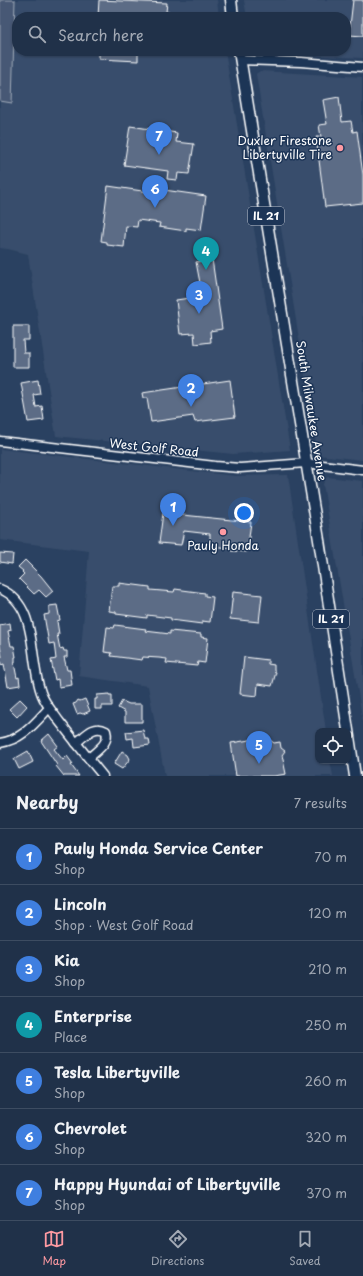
<!DOCTYPE html>
<meta charset="utf-8">
<style>
body{margin:0;font-family:"Playpen Sans",sans-serif;background:#283950;color:#f1f3f6}
.controls{position:absolute;right:12px;bottom:12px;display:grid;overflow:hidden;border-radius:8px;box-shadow:0 1px 3px #0004}
.controls button{width:36px;height:36px;display:grid;place-items:center;padding:0;border:0;border-bottom:1px solid #3d4c61;background:#203149;color:#f1f3f6;font:20px sans-serif}
.you{position:absolute;left:244px;top:513px;width:14px;height:14px;margin:-10px;border:3px solid #fff;border-radius:50%;background:#1a73e8;box-shadow:0 0 0 6px #1a73e833}
.badge{display:grid;place-items:center;width:26px;height:26px;border-radius:50%;background:#ff9aa2;color:#fff;font-size:13px;font-weight:700}
.pin{position:absolute;translate:-50% -33px;filter:drop-shadow(0 1px 2px #0008)}
.pin::after{content:'';position:absolute;top:21px;width:14px;height:12px;background:inherit;clip-path:polygon(0 0,100% 0,50% 100%)}
.list{margin:0;padding:0;list-style:none}
h2{display:flex;justify-content:space-between;align-items:center;height:52px;margin:0;padding:0 16px;font-size:17px}
h2 small{font-size:13px;font-weight:400;color:#a2a9b4}
.list li{display:grid;grid-template-columns:26px 1fr auto;gap:12px;align-items:center;box-sizing:border-box;height:56px;padding:0 16px;border-top:1px solid #3d4c61}
.list b{display:block;font-size:15px;white-space:nowrap}
.list p{margin:0;font-size:13px;white-space:nowrap;color:#a2a9b4}
.list em{font-size:13px;font-style:normal;color:#a2a9b4}
.icon{flex:none;width:22px;height:22px;fill:none;stroke:currentColor;stroke-width:2;stroke-linecap:round;stroke-linejoin:round}
.map{position:relative;flex:none;width:363px;height:776px;overflow:hidden}
.search{position:absolute;background:#203149;box-shadow:0 1px 3px #0004;left:12px;right:12px;top:12px;height:44px;display:flex;align-items:center;gap:10px;box-sizing:border-box;padding:0 14px;border-radius:16px;color:#a2a9b4;font-size:15px}
.sheet{height:444px;background:#203149}
nav{display:flex;justify-content:space-around;align-items:center;box-sizing:border-box;height:56px;border-top:1px solid #3d4c61;background:#203149;font-size:11px;color:#a2a9b4}
nav a{display:grid;justify-items:center;gap:2px}
nav .on{color:#ff9aa2}
.map>svg:first-child{display:block}
</style>
<div class="map">
<svg width="363" height="776" viewBox="0 0 363 776">
<rect width="100%" height="100%" fill="#2a4161"/>
<filter id="ink" filterUnits="userSpaceOnUse"><feTurbulence type="fractalNoise" baseFrequency=".025" numOctaves="2"/><feDisplacementMap in="SourceGraphic" scale="8" xChannelSelector="R" yChannelSelector="G"/><feConvolveMatrix kernelMatrix="1 2 1 2 8 2 1 2 1" color-interpolation-filters="sRGB"/></filter>
<g filter="url(#ink)">
<!-- built -->
<g fill="#394e6c">
<polygon points="0,0 217,0 219,17 17,17 17,51 225,51 290,450 233,454 56,436 28,254 8,249 0,248"/>
<polygon points="244,0 363,0 363,58 252,52 346,51 346,17 247,17"/>
<polygon points="260,71 362,77 363,460 318,455 256,74"/>
<polygon points="0,449 235,476 288,475 326,731 318,731 318,761 330,761 333,776 165,776 148,686 79,676 89,551 0,540"/>
<polygon points="327,477 363,481 363,722 323,484"/>
</g>
<!-- green -->
<polygon fill="#465975" stroke="#a2acba" points="0,0 15,0 12,103 0,101"/>
<!-- building -->
<g fill="#5b6c86" stroke="#fff">
<polygon points="99,0 167,3 166,12 169,12 169,17 98,17"/>
<polygon points="353,0 363,0 363,36 349,35"/>
<polygon points="99,51 138,51 138,61 99,59"/>
<polygon points="339,97 342,122 351,121 353,132 357,131 363,175 363,203 325,207 316,137 321,137 319,125 327,124 323,100"/>
<polygon points="130,126 177,133 176,142 194,144 189,174 178,173 177,180 167,179 168,171 124,165"/>
<polygon points="108,186 163,194 164,190 206,196 201,230 186,228 186,231 159,227 160,223 138,220 137,227 126,226 124,247 107,245 107,242 101,241"/>
<polygon points="212,259 222,329 210,331 211,342 195,344 194,333 180,334 176,300 197,297 196,289 201,288 196,262"/>
<polygon points="13,326 29,326 29,340 23,340 24,353 29,353 29,367 13,367"/>
<polygon points="38,380 40,394 34,395 36,407 42,406 44,420 28,422 21,383"/>
<polygon points="230,380 235,417 195,422 193,416 151,422 147,398 143,398 142,393"/>
<polygon points="163,513 251,522 247,552 231,551 231,548 210,546 210,534 184,531 181,545 159,543"/>
<polygon points="0,553 13,554 12,564 0,562"/>
<polygon points="25,560 41,576 53,591 46,597 39,590 34,594 19,579 24,574 22,572 23,571 18,567"/>
<polygon points="119,583 150,587 150,590 174,592 175,589 205,593 205,596 213,597 210,622 202,621 202,624 171,620 171,618 147,615 147,618 116,614 116,612 109,611 112,586 119,586"/>
<polygon points="233,592 262,595 259,622 230,619"/>
<polygon points="57,605 60,620 57,621 59,634 57,634 60,649 63,648 64,651 67,651 67,657 64,657 67,670 70,670 72,685 59,687 58,679 55,680 51,660 56,659 54,643 49,644 44,615 49,614 49,606"/>
<polygon points="10,623 11,630 8,631 11,646 14,646 16,657 15,657 15,663 14,663 17,678 19,677 20,685 8,687 4,664 1,665 0,657 2,657 0,645 0,625"/>
<polygon points="115,625 146,629 145,631 170,634 170,631 201,634 201,637 208,638 205,663 198,662 197,666 166,663 167,659 159,658 143,657 142,660 111,656 112,653 104,652 107,627 114,628"/>
<polygon points="244,657 268,660 268,664 274,665 274,671 276,672 272,686 258,684 257,696 240,694"/>
<polygon points="109,694 109,695 112,695 112,706 102,706 102,709 95,709 95,699 97,699 97,695"/>
<polygon points="20,699 27,706 17,717 9,709"/>
<polygon points="85,699 90,711 83,714 80,713 77,714 73,704 76,703 78,700 80,701"/>
<polygon points="122,701 129,704 142,704 142,722 125,722 125,712 118,708"/>
<polygon points="143,730 145,739 149,739 150,745 134,747 133,738 127,739 126,732"/>
<polygon points="49,734 58,746 54,749 63,760 67,756 73,764 71,765 79,776 64,776 56,766 57,765 41,741"/>
<polygon points="256,739 266,746 270,740 274,743 280,742 281,748 285,751 282,755 286,774 274,776 236,776 231,743"/>
<polygon points="28,751 33,762 19,769 14,759"/>
<polygon points="122,751 128,755 130,759 122,769 114,764"/>
</g>
<g fill="none" stroke-linecap="round" stroke-linejoin="round">
<!-- minor casing -->
<g stroke="#fff" stroke-width="11">
<g id="minor">
<polyline points="240,60 301,62 363,67"/>
<polyline points="0,441 215,466 240,468 306,463 363,470"/>
<path d="M 0,589 C 40,605 28,662 42,695 C 46,705 53,712 59,721 C 73,739 88,758 103,776"/>
<path d="M 0,743 C 22,740 35,723 49,708"/>
<path d="M 76,743 C 86,735 94,724 106,731 C 110,743 97,750 89,758"/>
</g>
</g>
<!-- major casing -->
<g stroke="#fff" stroke-width="13">
<g id="major">
<polyline points="231,0 233,17"/>
<polyline points="239,51 319,540 355,776"/>
</g>
</g>
<!-- minor -->
<use href="#minor" stroke="#1d3557" stroke-width="8"/>
<!-- major -->
<use href="#major" stroke="#1d3557" stroke-width="10"/>
</g>
</g>
<!-- markers -->
<g fill="#ff9aa2" stroke="#1d3557" stroke-width="1.5">
<circle cx="340" cy="148" r="4"/>
<circle cx="223" cy="532" r="4"/>
</g>
<g text-anchor="middle" stroke-width="3" stroke-linejoin="round" paint-order="stroke">
<!-- shield labels -->
<g fill="#1d3557" stroke="#bbc2cd" stroke-width="1">
<rect x="248" y="207" width="36" height="18" rx="3"/>
<rect x="313" y="610" width="36" height="18" rx="3"/>
</g>
<g font-size="11" font-weight="bold" fill="#fff">
<text x="266" y="220">IL 21</text>
<text x="331" y="623">IL 21</text>
</g>
<!-- poi labels -->
<g font-size="12" fill="#fff" stroke="#1d3557" text-anchor="end">
<text x="332" y="145">Duxler Firestone<tspan x="332" dy="14">Libertyville Tire</tspan></text>
<text x="223" y="550" text-anchor="middle">Pauly Honda</text>
</g>
<!-- street labels -->
<g font-size="12" fill="#fff" stroke="#1d3557">
<text transform="translate(311 411) rotate(81)" y="4">South Milwaukee Avenue</text>
<text transform="translate(154 448) rotate(6)" y="4">West Golf Road</text>
</g>
</g>
</svg>
<div class="controls">
<button><svg class="icon" aria-label="locate" viewBox="0 0 24 24"><circle cx="12" cy="12" r="6"/><path d="M12 2v4M12 18v4M2 12h4M18 12h4"/></svg></button>
</div>
<div class="you"></div>
<div class="pin badge" style="left:173px;top:526px;background:#3f7fe0">1</div>
<div class="pin badge" style="left:191px;top:407px;background:#3f7fe0">2</div>
<div class="pin badge" style="left:199px;top:314px;background:#3f7fe0">3</div>
<div class="pin badge" style="left:206px;top:270px;background:#0f9aa8">4</div>
<div class="pin badge" style="left:259px;top:764px;background:#3f7fe0">5</div>
<div class="pin badge" style="left:155px;top:208px;background:#3f7fe0">6</div>
<div class="pin badge" style="left:159px;top:155px;background:#3f7fe0">7</div>
<div class="search"><svg class="icon" aria-label="search" viewBox="0 0 24 24"><circle cx="10" cy="10" r="6"/><path d="M15 15l6 6"/></svg>Search here</div>
</div>
<section class="sheet">
<h2>Nearby<small>7 results</small></h2>
<ul class="list">
<li><span class="badge" style="background:#3f7fe0">1</span><div><b>Pauly Honda Service Center</b><p>Shop</p></div><em>70 m</em></li>
<li><span class="badge" style="background:#3f7fe0">2</span><div><b>Lincoln</b><p>Shop · West Golf Road</p></div><em>120 m</em></li>
<li><span class="badge" style="background:#3f7fe0">3</span><div><b>Kia</b><p>Shop</p></div><em>210 m</em></li>
<li><span class="badge" style="background:#0f9aa8">4</span><div><b>Enterprise</b><p>Place</p></div><em>250 m</em></li>
<li><span class="badge" style="background:#3f7fe0">5</span><div><b>Tesla Libertyville</b><p>Shop</p></div><em>260 m</em></li>
<li><span class="badge" style="background:#3f7fe0">6</span><div><b>Chevrolet</b><p>Shop</p></div><em>320 m</em></li>
<li><span class="badge" style="background:#3f7fe0">7</span><div><b>Happy Hyundai of Libertyville</b><p>Shop</p></div><em>370 m</em></li>
</ul>
</section>
<nav>
<a class="on"><svg class="icon" aria-label="map" viewBox="0 0 24 24"><path d="M3 6l6-2 6 2 6-2v14l-6 2-6-2-6 2zM9 4v14M15 6v14"/></svg>Map</a>
<a><svg class="icon" aria-label="directions" viewBox="0 0 24 24"><path d="M12 3l9 9-9 9-9-9zM9 14v-3h6M13 9l2 2-2 2"/></svg>Directions</a>
<a><svg class="icon" aria-label="saved" viewBox="0 0 24 24"><path d="M7 4h10v16l-5-4-5 4z"/></svg>Saved</a>
</nav>
